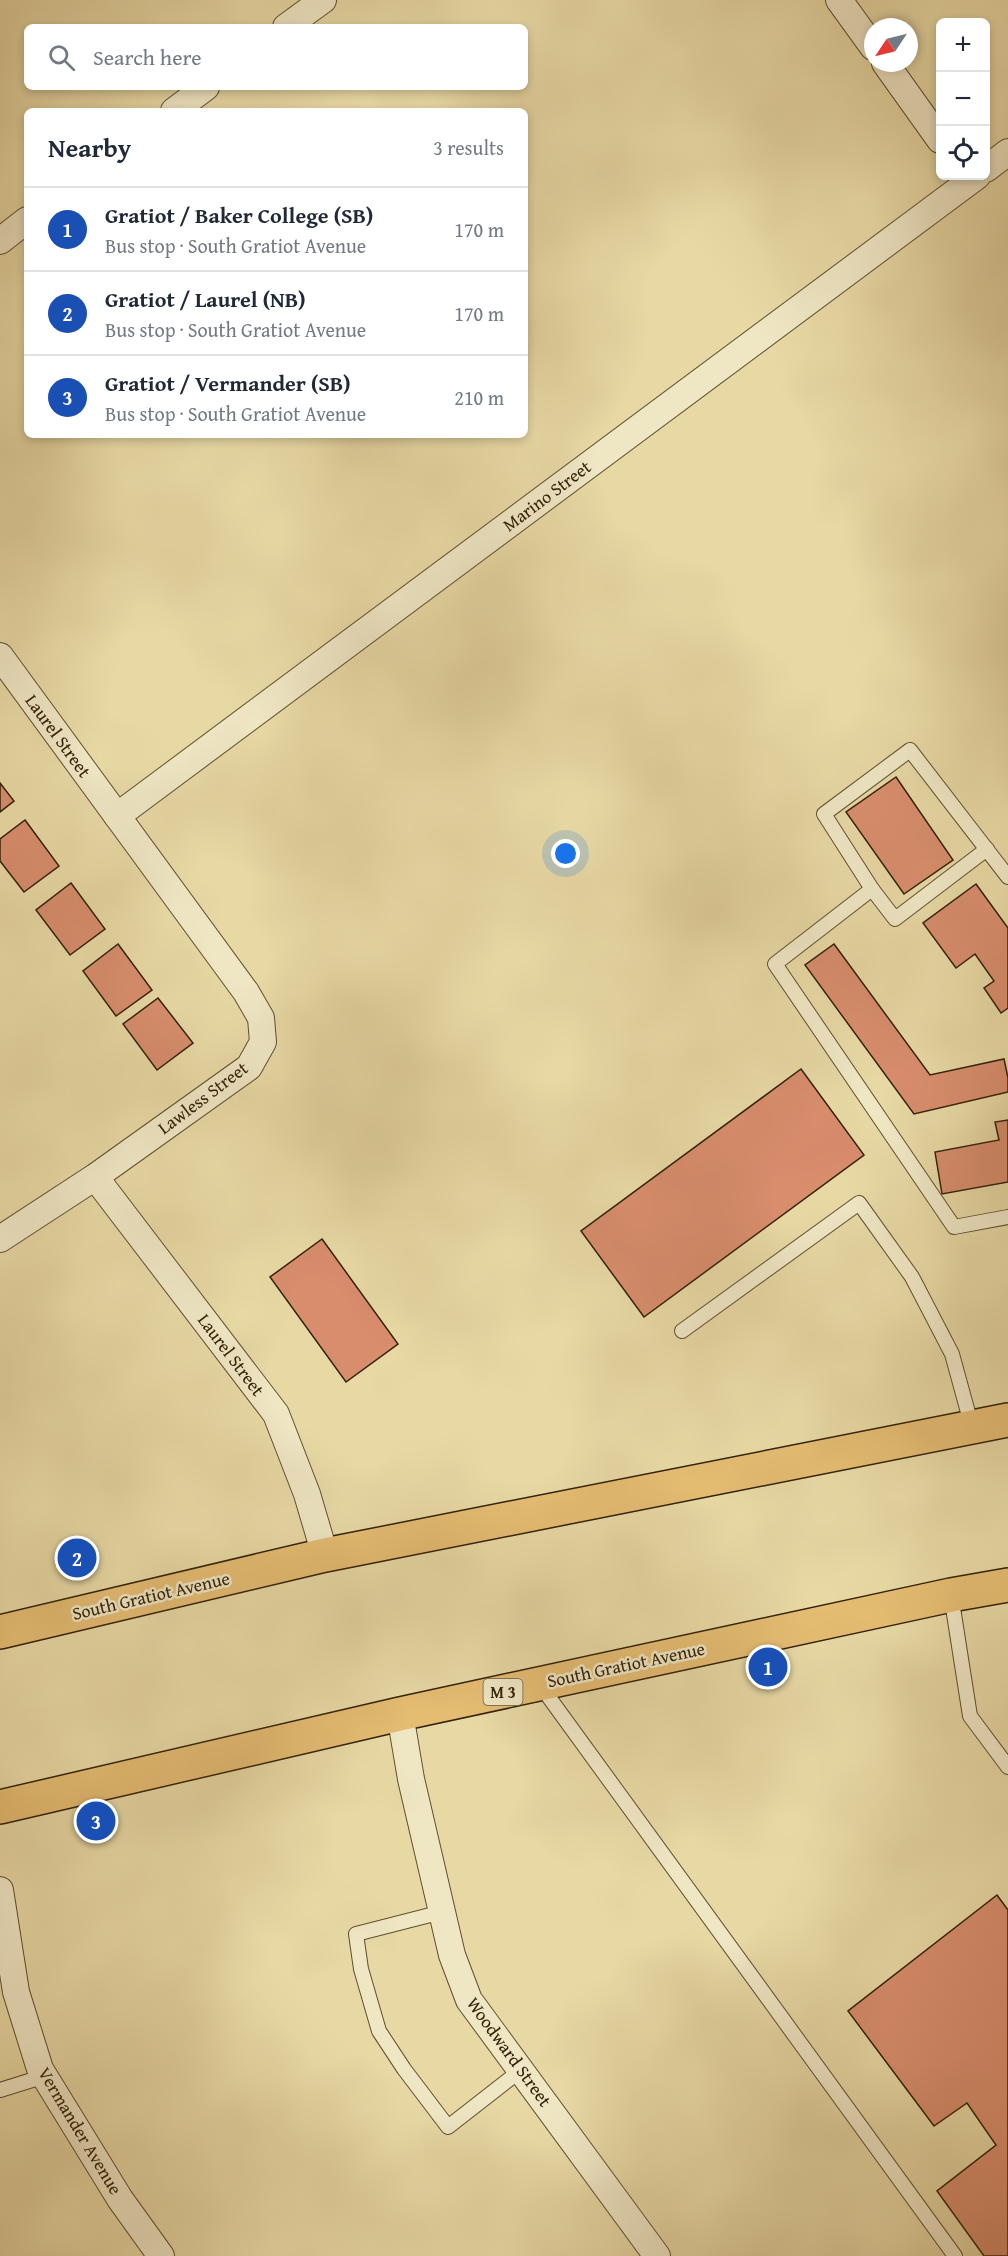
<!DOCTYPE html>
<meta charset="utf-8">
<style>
body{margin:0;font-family:"Gentium Book Plus",serif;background:#f6f6f7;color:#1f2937}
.controls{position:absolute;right:18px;top:18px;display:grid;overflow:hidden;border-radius:9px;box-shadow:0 3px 9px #0003}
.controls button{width:54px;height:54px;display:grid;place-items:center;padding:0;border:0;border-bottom:2px solid #e0e1e3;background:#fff;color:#1f2937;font:30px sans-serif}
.compass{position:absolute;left:864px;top:18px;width:54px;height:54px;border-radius:50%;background:#fff;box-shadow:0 3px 9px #0003;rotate:235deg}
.you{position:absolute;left:566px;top:854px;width:21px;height:21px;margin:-15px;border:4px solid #fff;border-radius:50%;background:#1a73e8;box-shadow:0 0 0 9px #1a73e833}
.badge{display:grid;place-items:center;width:39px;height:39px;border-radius:50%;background:#db2777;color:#fff;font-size:20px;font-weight:700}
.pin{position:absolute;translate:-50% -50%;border:3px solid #fff;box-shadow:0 2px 6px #0006}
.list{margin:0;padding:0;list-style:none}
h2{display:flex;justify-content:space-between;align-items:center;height:78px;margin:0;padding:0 24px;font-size:26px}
h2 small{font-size:20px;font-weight:400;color:#747a83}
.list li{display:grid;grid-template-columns:39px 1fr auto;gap:18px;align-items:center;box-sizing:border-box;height:84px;padding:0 24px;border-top:2px solid #e0e1e3}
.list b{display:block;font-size:22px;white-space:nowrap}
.list p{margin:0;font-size:20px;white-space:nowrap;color:#747a83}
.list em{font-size:20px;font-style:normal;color:#747a83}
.icon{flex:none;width:33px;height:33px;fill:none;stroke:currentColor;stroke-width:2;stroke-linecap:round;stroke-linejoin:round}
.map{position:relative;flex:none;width:1008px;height:2256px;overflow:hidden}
.search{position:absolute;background:#fff;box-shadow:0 3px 9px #0003;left:24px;top:24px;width:504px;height:66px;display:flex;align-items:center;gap:15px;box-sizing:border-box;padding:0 21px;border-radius:9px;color:#747a83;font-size:22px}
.panel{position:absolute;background:#fff;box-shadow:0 3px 9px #0003;left:24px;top:108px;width:504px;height:330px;border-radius:9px}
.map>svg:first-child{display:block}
</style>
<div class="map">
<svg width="1008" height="2256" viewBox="0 0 1008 2256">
<rect width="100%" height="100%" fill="#e7d8a4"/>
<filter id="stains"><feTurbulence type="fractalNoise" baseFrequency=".00333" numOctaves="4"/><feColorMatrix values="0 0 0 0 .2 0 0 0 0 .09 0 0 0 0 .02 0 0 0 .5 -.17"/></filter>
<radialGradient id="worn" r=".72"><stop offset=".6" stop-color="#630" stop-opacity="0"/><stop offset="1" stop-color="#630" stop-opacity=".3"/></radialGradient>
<!-- building -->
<g fill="#d88d6d" stroke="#322107" stroke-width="1.5">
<polygon points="896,777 953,860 904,894 846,812"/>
<polygon points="0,783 14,801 0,812"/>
<polygon points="25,820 59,866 24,892 0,861 0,839"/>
<polygon points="71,883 105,929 70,955 36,910"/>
<polygon points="976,884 1008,928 1008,1008 1001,1013 984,988 994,981 975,954 956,968 923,923"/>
<polygon points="118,944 152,990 116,1016 83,971"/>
<polygon points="834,944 930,1075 1004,1059 1008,1078 1008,1092 914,1114 805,965"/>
<polygon points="158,998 193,1043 157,1070 123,1024"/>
<polygon points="801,1069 864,1155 644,1317 581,1231"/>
<polygon points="1008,1120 1008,1182 942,1194 935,1152 999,1140 995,1122"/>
<polygon points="322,1239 398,1344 346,1382 270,1277"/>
<polygon points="997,1895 1008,1910 1008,2256 984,2256 937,2191 996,2145 967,2103 934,2126 848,2011"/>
</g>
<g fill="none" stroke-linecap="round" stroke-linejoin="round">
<!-- lane casing -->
<g stroke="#5f4f2e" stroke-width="16">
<g id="lane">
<polyline points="1008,877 910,750 824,814 872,889 775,964 954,1227 1008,1217"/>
<polyline points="872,889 895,919 987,849"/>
<polyline points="682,1331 859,1203 912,1277 952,1354 972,1427"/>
<polyline points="951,1595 970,1716 1008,1767"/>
<polyline points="540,1685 955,2256"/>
<polyline points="442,1912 356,1934 361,1969 379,2031 404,2069 448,2127 521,2070"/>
<polyline points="0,2090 45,2076"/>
</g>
</g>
<!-- street casing -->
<g stroke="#5f4f2e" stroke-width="28">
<g id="street">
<polyline points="839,0 873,47"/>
<polyline points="286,27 323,0"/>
<polyline points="885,63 940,140"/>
<polyline points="174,111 206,87"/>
<polyline points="986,169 1008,152"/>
<polyline points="0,241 27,220"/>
<polyline points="0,656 246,992 261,1018 263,1042 249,1067 95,1177 0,1239"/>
<polyline points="117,816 977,176"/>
<polyline points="95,1177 276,1414 307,1494 325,1555"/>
<polyline points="400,1714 411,1779 452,1955 469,2000 657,2256"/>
<polyline points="0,1890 16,1992 40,2069 120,2199 161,2256"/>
</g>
</g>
<!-- primary casing -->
<g stroke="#322107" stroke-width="36">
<g id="primary">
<polyline points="0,1632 325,1555 1008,1420"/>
<polyline points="0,1807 400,1714 951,1595 1008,1585"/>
</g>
</g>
<!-- lane -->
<use href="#lane" stroke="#efe6c4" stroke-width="14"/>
<!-- street -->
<use href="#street" stroke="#efe6c4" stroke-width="26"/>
<!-- primary -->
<use href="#primary" stroke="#e4bc72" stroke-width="33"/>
</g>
<g text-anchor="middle" stroke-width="5" stroke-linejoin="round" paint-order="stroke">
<!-- shield labels -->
<rect fill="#efe6c4" stroke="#6b5c40" stroke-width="1.5" x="483.5" y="1679" width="39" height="26" rx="4.5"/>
<g font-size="16" font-weight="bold" fill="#322107">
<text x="503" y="1698">M 3</text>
</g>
<!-- street labels -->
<g font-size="18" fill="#322107" stroke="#efe6c4">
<text transform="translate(547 496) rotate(-37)" y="6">Marino Street</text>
<text transform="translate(58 736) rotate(54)" y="6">Laurel Street</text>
<text transform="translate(203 1098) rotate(-37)" y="6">Lawless Street</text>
<text transform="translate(231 1355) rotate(53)" y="6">Laurel Street</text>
<text transform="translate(151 1596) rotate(-13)" y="6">South Gratiot Avenue</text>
<text transform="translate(626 1665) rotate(-12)" y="6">South Gratiot Avenue</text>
<text transform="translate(509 2052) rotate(54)" y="6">Woodward Street</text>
<text transform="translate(80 2131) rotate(59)" y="6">Vermander Avenue</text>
</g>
</g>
<rect width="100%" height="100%" filter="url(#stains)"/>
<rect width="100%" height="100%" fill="url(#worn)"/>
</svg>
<div class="controls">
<button>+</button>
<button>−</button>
<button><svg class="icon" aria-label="locate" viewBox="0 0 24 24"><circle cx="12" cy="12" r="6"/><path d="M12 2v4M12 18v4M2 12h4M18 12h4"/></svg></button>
</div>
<svg class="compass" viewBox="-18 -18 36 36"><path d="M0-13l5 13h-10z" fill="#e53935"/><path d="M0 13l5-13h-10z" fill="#747a83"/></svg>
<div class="you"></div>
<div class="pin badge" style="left:768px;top:1667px;background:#1a4fb4">1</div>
<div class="pin badge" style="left:77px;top:1558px;background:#1a4fb4">2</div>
<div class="pin badge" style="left:96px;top:1821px;background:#1a4fb4">3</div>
<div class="search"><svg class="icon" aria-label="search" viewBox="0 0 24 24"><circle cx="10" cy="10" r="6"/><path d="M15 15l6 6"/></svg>Search here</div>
<section class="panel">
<h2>Nearby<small>3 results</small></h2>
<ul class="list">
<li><span class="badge" style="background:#1a4fb4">1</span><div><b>Gratiot / Baker College (SB)</b><p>Bus stop · South Gratiot Avenue</p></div><em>170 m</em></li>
<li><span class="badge" style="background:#1a4fb4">2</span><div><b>Gratiot / Laurel (NB)</b><p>Bus stop · South Gratiot Avenue</p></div><em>170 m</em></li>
<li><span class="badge" style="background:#1a4fb4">3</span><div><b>Gratiot / Vermander (SB)</b><p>Bus stop · South Gratiot Avenue</p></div><em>210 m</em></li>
</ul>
</section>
</div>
